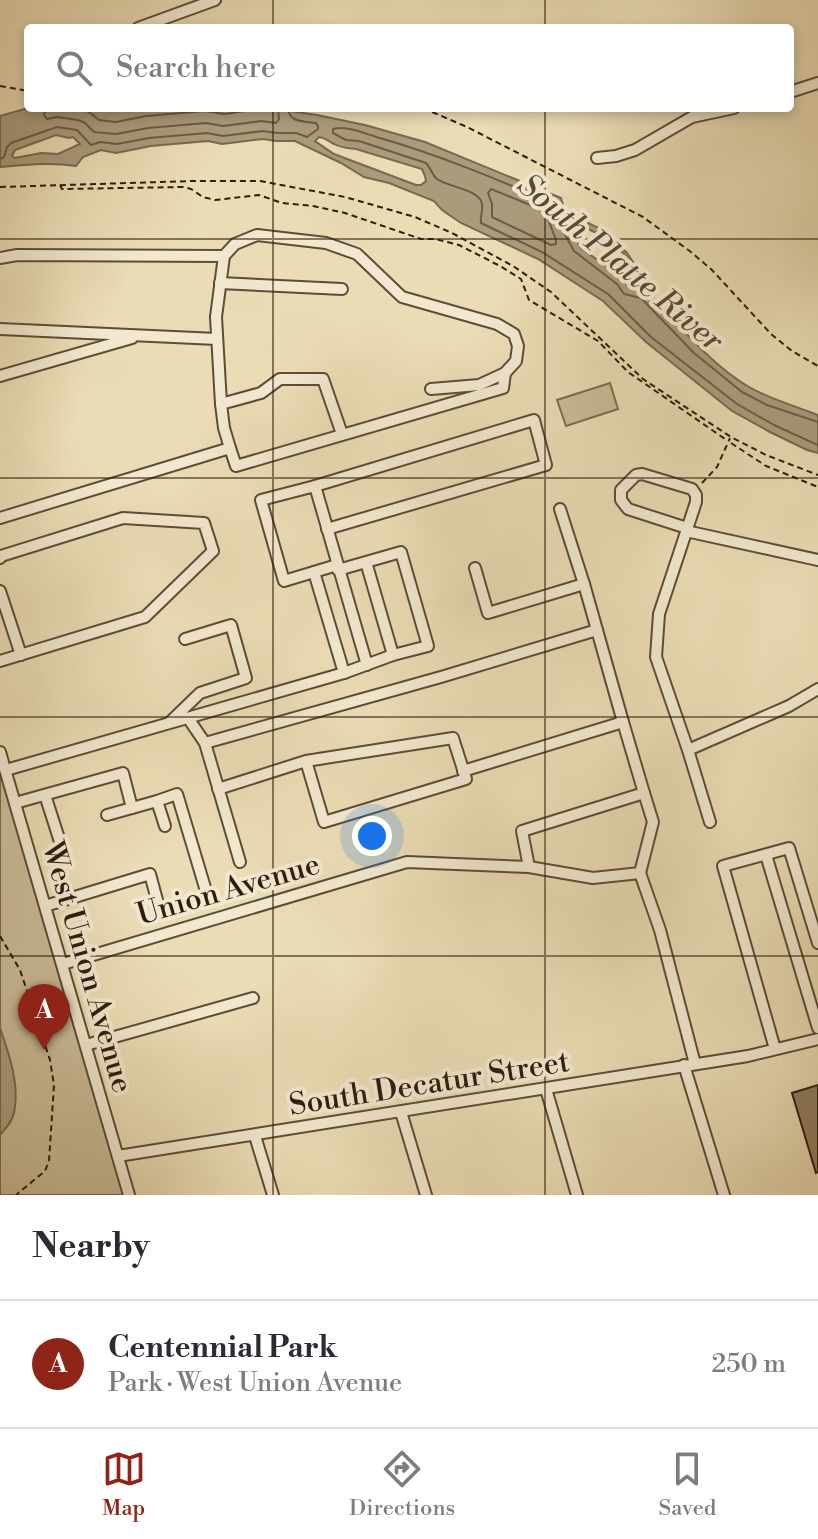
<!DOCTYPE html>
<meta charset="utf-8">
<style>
body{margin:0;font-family:"Libre Bodoni",serif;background:#f7f7f7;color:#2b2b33}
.you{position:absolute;left:372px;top:836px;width:28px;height:28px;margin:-20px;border:6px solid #fff;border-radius:50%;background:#1a73e8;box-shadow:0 0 0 12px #1a73e833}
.badge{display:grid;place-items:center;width:52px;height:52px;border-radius:50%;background:#8f2418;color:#fff;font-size:26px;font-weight:700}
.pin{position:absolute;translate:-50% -66px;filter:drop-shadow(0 2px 4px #0008)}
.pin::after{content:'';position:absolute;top:42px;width:28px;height:24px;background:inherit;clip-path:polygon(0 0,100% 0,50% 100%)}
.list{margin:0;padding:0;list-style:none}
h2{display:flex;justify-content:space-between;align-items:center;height:104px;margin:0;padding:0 32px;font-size:34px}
h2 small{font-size:26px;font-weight:400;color:#7c7c81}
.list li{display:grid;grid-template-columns:52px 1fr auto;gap:24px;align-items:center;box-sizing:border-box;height:128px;padding:0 32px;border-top:2px solid #e1e1e2}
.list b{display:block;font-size:30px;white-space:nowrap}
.list p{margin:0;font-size:26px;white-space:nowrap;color:#7c7c81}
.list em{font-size:26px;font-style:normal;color:#7c7c81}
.icon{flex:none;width:44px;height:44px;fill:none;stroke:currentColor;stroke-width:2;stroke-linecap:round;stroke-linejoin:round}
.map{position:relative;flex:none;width:818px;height:1195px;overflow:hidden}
.search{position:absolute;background:#fff;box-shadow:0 4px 12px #0003;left:24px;right:24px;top:24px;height:88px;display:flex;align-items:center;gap:20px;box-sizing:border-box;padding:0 28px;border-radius:8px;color:#7c7c81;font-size:30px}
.sheet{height:232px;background:#fff}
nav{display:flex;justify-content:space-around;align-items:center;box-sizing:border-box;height:112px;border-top:2px solid #e1e1e2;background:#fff;font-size:22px;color:#7c7c81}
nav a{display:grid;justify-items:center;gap:4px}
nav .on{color:#8f2418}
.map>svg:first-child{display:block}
</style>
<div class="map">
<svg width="818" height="1195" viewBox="0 0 818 1195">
<rect width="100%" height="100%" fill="#eadcb5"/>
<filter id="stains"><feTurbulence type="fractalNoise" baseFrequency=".0025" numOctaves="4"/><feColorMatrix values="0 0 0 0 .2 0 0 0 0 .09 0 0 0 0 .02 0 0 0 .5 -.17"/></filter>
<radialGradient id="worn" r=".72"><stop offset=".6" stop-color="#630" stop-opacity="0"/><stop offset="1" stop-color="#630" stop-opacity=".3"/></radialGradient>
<!-- green -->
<g fill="#cabc98" stroke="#7c6c52" stroke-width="2">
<polygon points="610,383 618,409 566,426 557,400"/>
<polygon points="0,752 129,1195 0,1195"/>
</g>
<!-- water -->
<g fill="#aa9b7c" stroke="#78694f" stroke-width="2" fill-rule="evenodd">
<path d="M 28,108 L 270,108 L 317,115 L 365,125 L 425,142 L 561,198 L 565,212 L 605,231 L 627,253 L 644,278 L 644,290 C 678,322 708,363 749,387 C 770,399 795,406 818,415 L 818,453 L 807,450 L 770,432 L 732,411 L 646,342 L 603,301 L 538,259 L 461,223 L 442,210 L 434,201 L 389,183 L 364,177 L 341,163 L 295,141 L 276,141 L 263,139 L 222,144 L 208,141 L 151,146 L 116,153 L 101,150 L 83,157 L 76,166 C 50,162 25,165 0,167 L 0,116 ZM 56,135 L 69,138 L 73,137 L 80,144 L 58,154 L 41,153 L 15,158 L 12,156 L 15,150 ZM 319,137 C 326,138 328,141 334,144 C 341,148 348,148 356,149 L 422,169 L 425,176 L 426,181 L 421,185 L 416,185 L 334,154 L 315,141 ZM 568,222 C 590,228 614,240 628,259 C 634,267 636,280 639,289 L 628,287 L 623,279 L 580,247 Z"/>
<path d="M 0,1028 C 9,1054 20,1085 14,1113 C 12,1122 6,1128 0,1135 Z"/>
</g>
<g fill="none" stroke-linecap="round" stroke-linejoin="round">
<!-- shore -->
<g stroke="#6c5c44" stroke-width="2">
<polyline points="46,108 44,115 47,119 57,117 78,120 85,123 94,132 116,134 148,128 206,123 223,126 261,121 276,123 279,119 278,108"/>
<polyline points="79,108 89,112 99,120 116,122 146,116 204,111 225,114 265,108"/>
<path d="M 0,159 L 4,157 L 7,147 L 11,143 L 57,127 L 77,130 L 91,145 L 100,142 L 117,144 L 149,138 L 207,133 L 223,136 L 263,131 L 277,133 L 296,133 L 307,137 L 318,129 L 318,126 L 316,123 C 304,121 289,123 288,108"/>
<polygon points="491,189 545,211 556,240 556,244 551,245 492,217 492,204 488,193"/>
<path d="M 818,422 L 767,405 L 742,392 L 694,353 L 641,298 L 624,294 L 617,284 L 574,251 L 562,229 L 561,220 L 553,203 C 496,179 439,155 380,138 C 366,134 346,125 333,129 L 333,133 L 346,140 L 359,141 L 426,163 C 430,167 433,176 437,179 C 447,187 480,189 482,204 C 483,210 480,218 481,223 L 542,252 L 608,294 L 651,337 L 737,404 L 774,425 L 818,445"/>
</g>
</g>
<!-- building -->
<polygon fill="#908064" stroke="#2e1d0c" stroke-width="2" points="818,1085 818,1172 816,1173 792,1093"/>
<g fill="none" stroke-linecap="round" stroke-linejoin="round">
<!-- minor casing -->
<g stroke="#5d4d36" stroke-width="14">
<g id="minor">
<polyline points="138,28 215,0"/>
<polyline points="790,92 818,83"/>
<polyline points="597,158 616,156 635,150 692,117 734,108"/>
<polyline points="0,258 17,255 224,256"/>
<polyline points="220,283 342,289"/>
<polyline points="0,329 217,339"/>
<polyline points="0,376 132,338"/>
<polyline points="221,404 261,393 280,379 323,379 342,434"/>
<polyline points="230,448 236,466 503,388 505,373"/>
<polyline points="315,486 367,665"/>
<polyline points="0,518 230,448 224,428 221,404 216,317 224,256 235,244 257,235 326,243 357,254 402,297 497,324 514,334 518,346 516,361 505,373 479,385 431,389"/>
<polyline points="687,528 628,509 621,500 621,490 636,475 642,474 692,489 696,495 696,502 659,614 656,657 688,750 710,822"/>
<polyline points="327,529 546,465 534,420 315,486 261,500 284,581 337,565"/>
<polyline points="686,531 818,560"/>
<polyline points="0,558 1,556 123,518 204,523 213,551 145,617 0,661"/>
<polyline points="475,568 488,613 584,584"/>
<polyline points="338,570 401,552 428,646 393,655 366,562"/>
<polyline points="0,591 21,655"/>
<polyline points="344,673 393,655"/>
<polyline points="188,718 205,743 240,862"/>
<polyline points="170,722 200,693 246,678 231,625 185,639"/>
<polyline points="623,722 644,793"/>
<polyline points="205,743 441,677 597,630"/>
<polyline points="688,750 789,706 818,689"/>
<polyline points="0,752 129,1195"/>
<polyline points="6,770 344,673 314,572"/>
<polyline points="463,771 623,722 584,584 560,509"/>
<polyline points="218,789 306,761 453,738 466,779 324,822 306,761"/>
<polyline points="45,795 63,851"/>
<polyline points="157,801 177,794 209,901"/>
<polyline points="15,803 123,773 132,808"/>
<polyline points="107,815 157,801 165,826"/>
<polyline points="766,855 818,1028"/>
<polyline points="529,867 522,831 644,793 653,822 640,873"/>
<polyline points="45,906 150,874 160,911"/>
<polyline points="63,964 407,862 529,867 593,878 640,873 660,930 695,1064"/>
<polyline points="86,1045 253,998"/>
<polyline points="775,1049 723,866 789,848 818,943"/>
<polyline points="684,1065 724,1195"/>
<polyline points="546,1089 577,1195"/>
<polyline points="401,1112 426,1195"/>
<polyline points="255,1136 273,1195"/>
<polyline points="118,1156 748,1056 818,1039"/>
</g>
</g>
<!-- path -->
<g stroke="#2e1d0c" stroke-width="2" stroke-dasharray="6 4" stroke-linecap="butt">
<polyline points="0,86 28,91"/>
<polyline points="423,108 467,127 643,217 691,252 712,270 771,334 792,351 818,366"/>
<polyline points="60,185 62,189 183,187 191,189 203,197 215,200 259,195 282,203 313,206 345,213 421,239 435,239 459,245 500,266 521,279 529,300 598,341 628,372 725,439"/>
<polyline points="0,187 193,181 260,181 345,197 415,217 452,233 513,266 551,292 643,379 731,437 766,455 818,475"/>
<polyline points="731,443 766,466 818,487"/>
<polyline points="702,483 717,467 730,438"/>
<polyline points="0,936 20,970 50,1060 54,1085 49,1161 45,1171 16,1195"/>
</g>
<!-- minor -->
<use href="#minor" stroke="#f1e8cf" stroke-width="10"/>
</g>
<!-- grid -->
<path fill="none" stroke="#2e1d0c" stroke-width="2" stroke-opacity="0.55" d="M 273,0 L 273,28M 545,0 L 545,28M 273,108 L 273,1195M 545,108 L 545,1195M 0,239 L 818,239M 0,478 L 818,478M 0,717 L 818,717M 0,956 L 818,956"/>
<g text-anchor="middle" stroke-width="8" stroke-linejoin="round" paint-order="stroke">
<!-- street labels -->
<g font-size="30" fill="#2e1d0c" stroke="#f1e8cf">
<text transform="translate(228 889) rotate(-16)" y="10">Union Avenue</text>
<text transform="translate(88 967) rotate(74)" y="10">West Union Avenue</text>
<text transform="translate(429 1083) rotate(-9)" y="10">South Decatur Street</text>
</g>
<!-- water labels -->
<g font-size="32" font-style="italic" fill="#594933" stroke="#f1e8cf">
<text transform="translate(621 262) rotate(40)" y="11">South Platte River</text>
</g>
</g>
<rect width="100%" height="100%" filter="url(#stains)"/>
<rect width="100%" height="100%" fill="url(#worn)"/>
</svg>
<div class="you"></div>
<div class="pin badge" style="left:44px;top:1050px">A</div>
<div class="search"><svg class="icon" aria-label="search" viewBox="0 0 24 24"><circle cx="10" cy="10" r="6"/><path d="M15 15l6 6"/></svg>Search here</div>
</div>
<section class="sheet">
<h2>Nearby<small></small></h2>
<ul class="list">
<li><span class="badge">A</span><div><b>Centennial Park</b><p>Park · West Union Avenue</p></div><em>250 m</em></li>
</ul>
</section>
<nav>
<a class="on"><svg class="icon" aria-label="map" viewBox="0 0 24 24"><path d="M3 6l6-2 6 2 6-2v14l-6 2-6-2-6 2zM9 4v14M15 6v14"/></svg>Map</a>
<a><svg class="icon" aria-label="directions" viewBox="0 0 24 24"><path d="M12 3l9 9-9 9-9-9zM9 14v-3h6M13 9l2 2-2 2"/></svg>Directions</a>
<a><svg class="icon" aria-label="saved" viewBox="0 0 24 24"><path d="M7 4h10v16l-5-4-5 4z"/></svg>Saved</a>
</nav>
